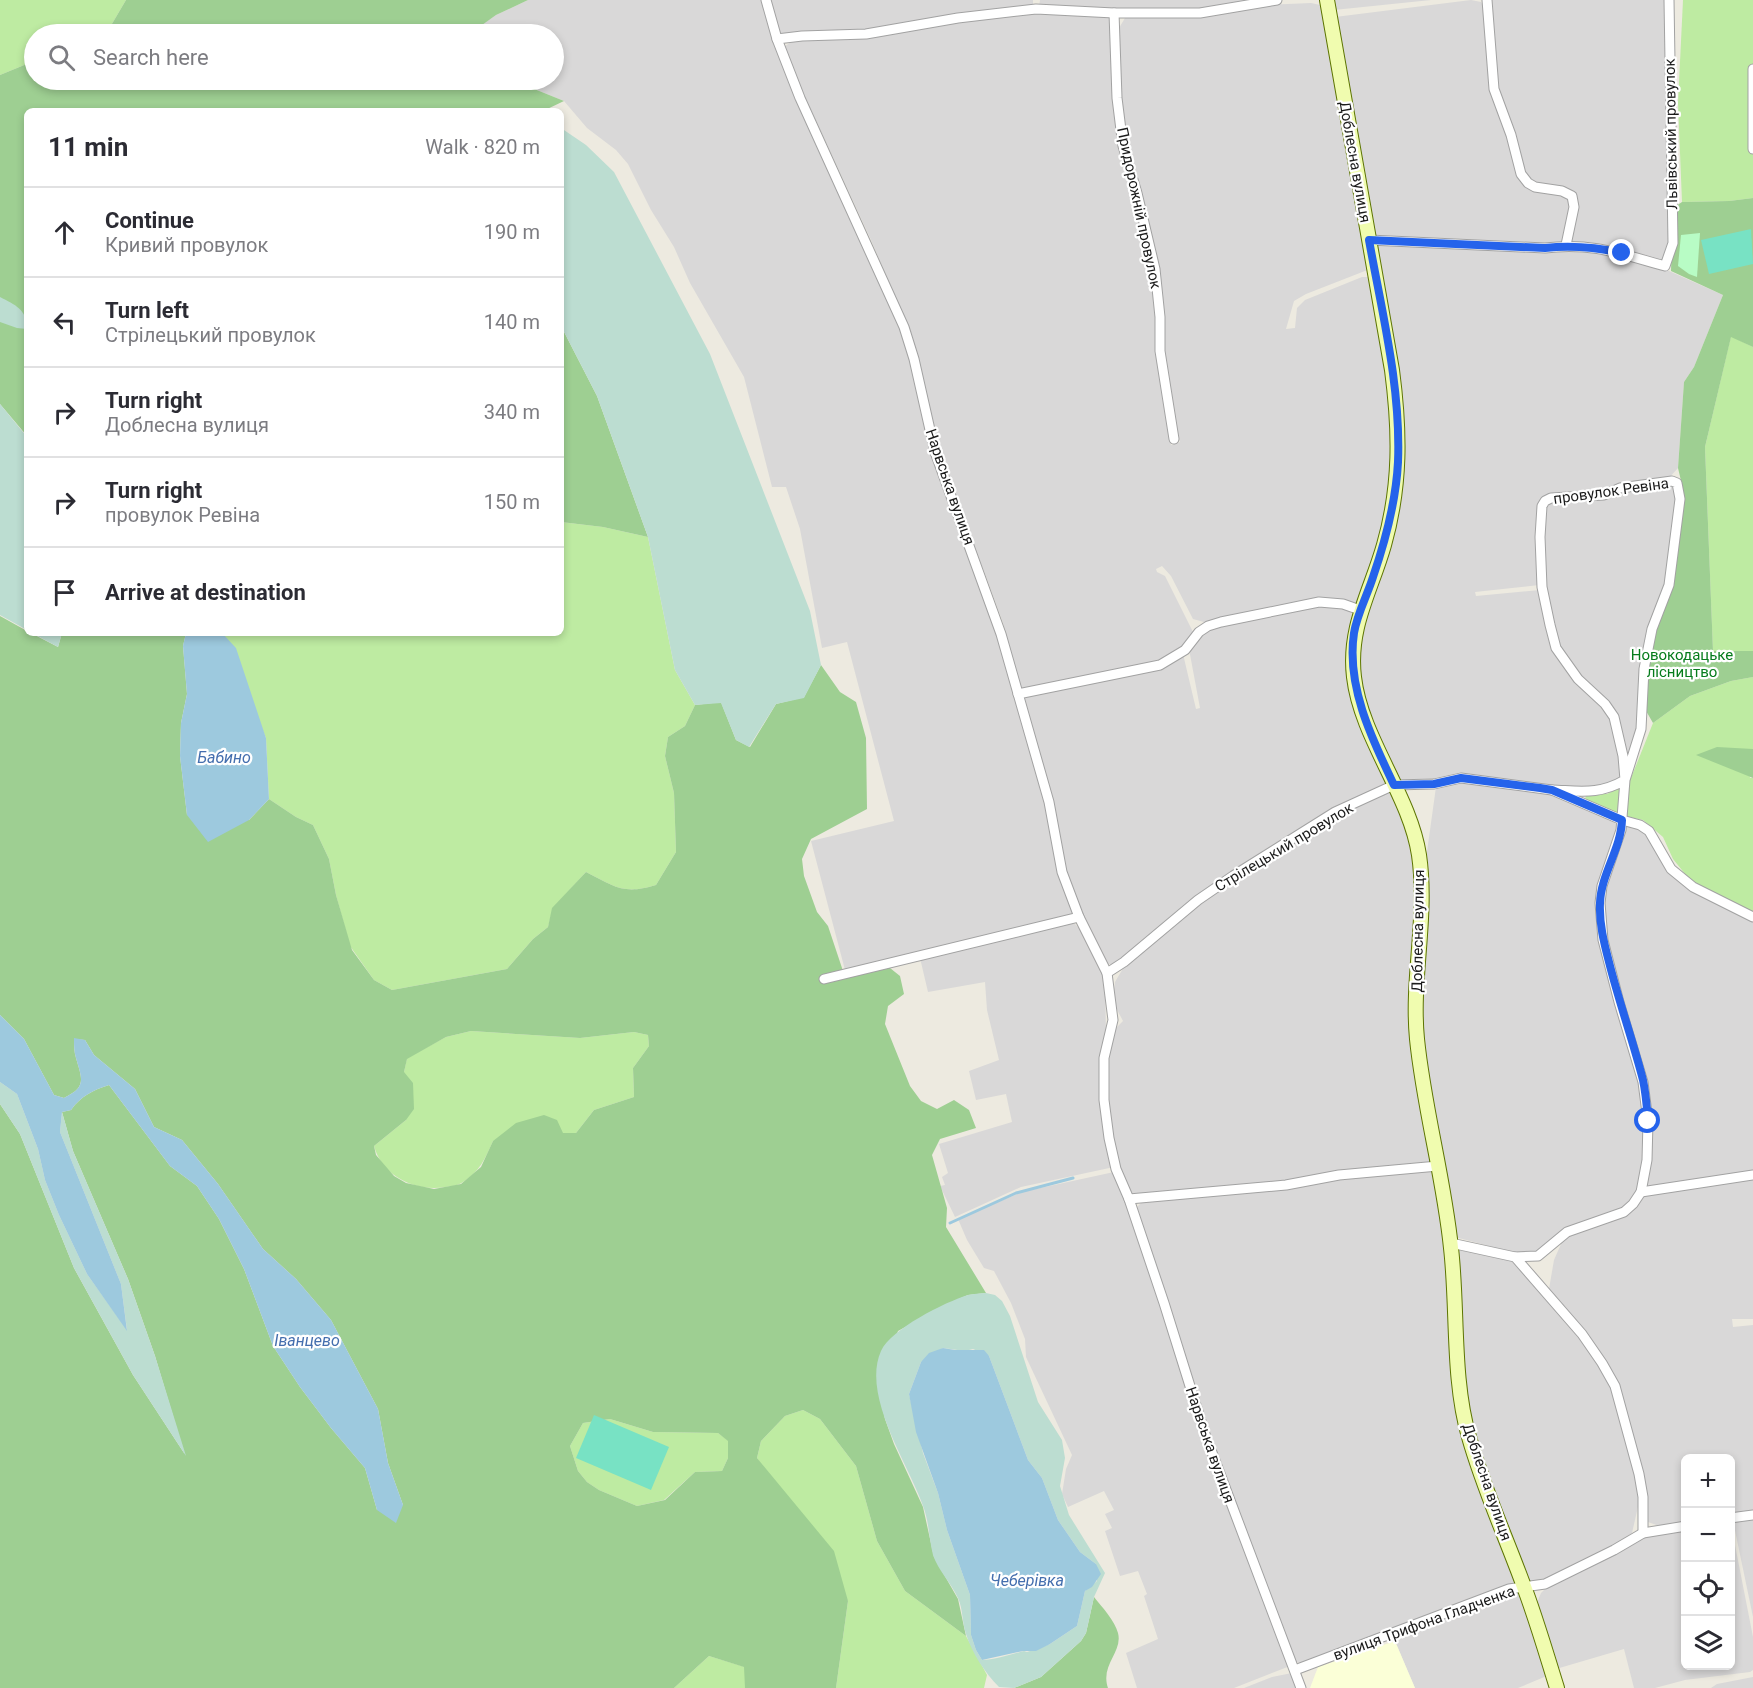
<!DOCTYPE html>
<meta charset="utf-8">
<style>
body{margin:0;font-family:Roboto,sans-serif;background:#f7f7f7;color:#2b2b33}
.controls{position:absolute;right:18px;bottom:18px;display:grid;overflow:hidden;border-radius:9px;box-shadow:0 3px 9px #0003}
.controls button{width:54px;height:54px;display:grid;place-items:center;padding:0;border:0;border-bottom:2px solid #e1e1e2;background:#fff;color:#2b2b33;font:30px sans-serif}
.stop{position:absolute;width:18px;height:18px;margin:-14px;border:4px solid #2563eb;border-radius:50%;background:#fff}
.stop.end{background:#2563eb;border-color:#fff;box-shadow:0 2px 6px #0008}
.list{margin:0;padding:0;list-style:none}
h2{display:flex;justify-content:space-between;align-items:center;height:78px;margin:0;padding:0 24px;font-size:26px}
h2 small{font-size:20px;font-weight:400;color:#7c7c81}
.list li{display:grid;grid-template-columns:39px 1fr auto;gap:18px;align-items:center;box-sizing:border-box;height:90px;padding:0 24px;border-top:2px solid #e1e1e2}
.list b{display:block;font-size:22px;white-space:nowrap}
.list p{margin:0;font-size:20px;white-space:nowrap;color:#7c7c81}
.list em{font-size:20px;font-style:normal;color:#7c7c81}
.icon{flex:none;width:33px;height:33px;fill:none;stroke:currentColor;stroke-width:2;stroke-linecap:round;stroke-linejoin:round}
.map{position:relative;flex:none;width:1753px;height:1688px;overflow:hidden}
.search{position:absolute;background:#fff;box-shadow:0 3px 9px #0003;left:24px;top:24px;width:540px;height:66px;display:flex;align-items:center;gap:15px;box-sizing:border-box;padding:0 21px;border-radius:33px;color:#7c7c81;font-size:22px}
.panel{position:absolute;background:#fff;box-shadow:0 3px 9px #0003;left:24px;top:108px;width:540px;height:528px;border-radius:9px}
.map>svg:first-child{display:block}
</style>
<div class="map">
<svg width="1753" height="1688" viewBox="0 0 1753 1688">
<rect width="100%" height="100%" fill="#edeae0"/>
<!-- residential -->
<g fill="#d9d8d8">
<polygon points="528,0 762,0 901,329 997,635 1050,819 1073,914 845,970 811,841 894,821 847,642 822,648 800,529 786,487 772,487 744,377 690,283 674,247 651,210 628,164 616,150 587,128 564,101 512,80 554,80 554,34 477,34 474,30 496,15"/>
<polygon points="770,0 1033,0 1033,7 864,31 779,34"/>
<polygon points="1040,0 1259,0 1199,11 1039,7"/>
<polygon points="1333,0 1431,0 1334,10"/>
<polygon points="1471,0 1481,2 1488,15 1489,53 1520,177 1561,193 1570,199 1571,208 1566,240 1560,244 1546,246 1372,237 1335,17"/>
<polygon points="1492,0 1667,0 1671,235 1665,262 1593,244 1570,241 1576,197 1535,184 1524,175 1496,88"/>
<polygon points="1311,3 1325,6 1370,269 1306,294 1294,301 1286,329 1295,328 1297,308 1305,300 1362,277 1372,277 1394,418 1388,506 1373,564 1359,602 1204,622 1193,619 1171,576 1162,566 1156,569 1157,572 1165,576 1195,636 1165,661 1021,690 1003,623 984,571 953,495 939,452 904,318 871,240 795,75 785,46 793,41 1037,12 1109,16 1114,98 1127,165 1151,266 1155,299 1157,362 1171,445 1180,442 1173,413 1163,350 1164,315 1121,117 1116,33 1125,18 1200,16 1261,5"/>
<polygon points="1374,243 1593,248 1660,267 1723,295 1694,367 1684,382 1678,468 1667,480 1601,493 1540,498 1538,537 1539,585 1475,592 1476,596 1540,590 1554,648 1588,695 1609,713 1625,774 1605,787 1558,786 1496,778 1397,780 1367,708 1358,680 1357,654 1402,461"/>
<polygon points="1673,484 1676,489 1673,554 1640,718 1627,758 1617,714 1581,678 1558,647 1545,586 1543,513 1551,500 1620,489"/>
<polygon points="1312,605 1345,607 1355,617 1348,655 1387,781 1382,788 1249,863 1115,964 1108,964 1102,960 1082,917 1068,877 1021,697 1093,683 1183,654 1196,709 1200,708 1189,649 1195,640 1212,627"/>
<polygon points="1462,782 1548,792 1613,820 1620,830 1597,905 1637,1075 1647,1127 1641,1184 1636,1198 1626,1208 1592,1219 1539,1252 1519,1254 1455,1237 1425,1063 1421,1028 1425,866 1436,787"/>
<polygon points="1392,791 1407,828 1416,858 1412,1027 1434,1164 1310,1178 1144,1194 1132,1193 1120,1168 1108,1116 1107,1059 1113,1031 1123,1021 1113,1002 1115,982 1125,965 1199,903 1232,879 1338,814"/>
<polygon points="1637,826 1647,833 1683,884 1753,921 1753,1173 1650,1188 1646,1185 1651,1121 1608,951 1603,889 1625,827"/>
<polygon points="1063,924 1075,924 1083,932 1105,978 1106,1034 1100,1061 1114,1167 1021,1187 955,1217 940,1186 945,1185 942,1177 948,1173 939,1144 1012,1122 1006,1094 976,1100 969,1071 999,1060 987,1010 985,982 928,992 920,958"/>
<polygon points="1434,1169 1446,1241 1457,1388 1519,1582 1302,1664 1295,1661 1199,1405 1137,1207 1146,1198"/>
<polygon points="1114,1172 1129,1208 1290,1666 1234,1688 1137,1688 1126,1653 1158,1639 1144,1596 1147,1594 1138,1571 1120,1576 1105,1531 1112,1528 1105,1514 1114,1510 1104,1491 1068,1507 1062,1494 1066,1469 1072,1455 1026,1357 1025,1339 1011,1303 994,1271 984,1268 967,1240 958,1219 1022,1192"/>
<polygon points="1753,1177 1753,1319 1732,1319 1733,1327 1753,1325 1753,1511 1731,1515 1730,1458 1686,1458 1685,1523 1662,1527 1648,1522 1645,1495 1625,1410 1583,1331 1549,1289 1554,1260 1565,1235 1624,1213 1646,1194"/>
<polygon points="1456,1247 1513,1260 1580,1335 1613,1388 1640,1498 1632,1533 1612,1547 1544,1581 1528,1584 1481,1460 1469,1420 1465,1389"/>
<polygon points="1753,1518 1753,1617 1733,1521"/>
<polygon points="1685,1530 1686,1666 1730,1666 1731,1535 1735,1545 1753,1637 1753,1670 1750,1672 1685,1680 1655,1688 1634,1688 1624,1649 1556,1669 1536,1605 1541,1593 1551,1583 1621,1552 1643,1538"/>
<polygon points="1511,1591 1522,1591 1549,1675 1518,1688 1415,1688 1394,1639"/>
<polygon points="1292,1673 1297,1688 1244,1688 1272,1677"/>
<polygon points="1753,1677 1753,1688 1711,1688 1717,1684"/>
</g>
<!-- education -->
<polygon fill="#fbffd7" points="1395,1641 1415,1688 1310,1688 1318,1667"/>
<!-- grass -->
<g fill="#beeba2">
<polygon points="0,0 126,0 106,34 34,34 34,61 0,75"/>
<polygon points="1683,0 1753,0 1753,198 1729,201 1682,202 1678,103"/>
<polygon points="1731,336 1753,347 1753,651 1713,652 1705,447"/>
<path d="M 561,522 L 603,527 L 648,537 L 675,670 L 695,705 L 685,726 L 668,737 L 665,756 L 674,793 L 676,852 L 656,885 C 624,895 615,887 586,872 L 553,908 L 548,927 L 533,939 L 507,969 L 392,990 L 374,980 L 350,946 L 336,895 L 329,859 L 313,825 L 296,817 L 269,799 L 266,738 L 222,633 L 561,633 Z"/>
<polygon points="1753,677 1753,749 1746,750 1750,778 1753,778 1753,914 1690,880 1673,859 1663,837 1643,820 1615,814 1585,801 1586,794 1607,794 1629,783 1653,723 1690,696 1731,681"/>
<path d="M 471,1031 L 580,1038 L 634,1032 L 648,1035 L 649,1046 L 633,1068 L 634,1097 L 594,1110 L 576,1133 L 563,1133 L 493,1141 C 485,1159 480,1171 463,1182 C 458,1186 451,1186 445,1187 C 415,1192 382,1176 374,1146 L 406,1120 L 404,1072 L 407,1058 L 446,1037 Z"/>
<polygon points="803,1410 820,1419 856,1466 877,1541 905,1591 966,1636 987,1675 984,1688 836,1688 848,1601 757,1458 761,1441 785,1416"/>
<polygon points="610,1419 653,1432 718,1433 729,1441 728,1458 722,1471 695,1472 664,1500 637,1506 599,1490 587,1482 578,1471 570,1446 583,1423"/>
<polygon points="709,1656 745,1667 745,1688 674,1688"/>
</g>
<!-- forest -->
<g fill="#9ecf92" fill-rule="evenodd">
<polygon points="126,0 528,0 496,15 475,30 477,34 106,34"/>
<polygon points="34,61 34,80 512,80 564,101 543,111 27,111 27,436 0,404 0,75"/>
<polygon points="1753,198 1753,347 1731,337 1705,447 1713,651 1753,651 1753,677 1731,681 1690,696 1653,723 1645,709 1646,672 1654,628 1674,583 1682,485 1678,468 1684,382 1694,367 1723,295 1671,271 1673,208 1682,202 1729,201"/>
<polygon points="561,326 597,396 648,537 603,527 561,522"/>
<path d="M 0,616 L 27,631 L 27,633 L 31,633 L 58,647 L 62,633 L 186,633 L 183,646 L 187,694 L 181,723 L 180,756 L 187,815 L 249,820 L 269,799 L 296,817 L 313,825 L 329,859 L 336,895 L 352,950 L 374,980 L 392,990 L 507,969 L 533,939 L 548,927 L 552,908 L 586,872 C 615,887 624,895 656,885 L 676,852 L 674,793 L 665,756 L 668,737 L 685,726 L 695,705 L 721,702 L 736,740 L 750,747 L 776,704 L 804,697 L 821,665 L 840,692 L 856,702 L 866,738 L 867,809 L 811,839 L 802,859 L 804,876 L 817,912 L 828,926 L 843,971 L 885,964 L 900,976 L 904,994 L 888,1006 L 885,1024 L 910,1086 L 921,1101 L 937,1109 L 954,1100 L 969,1110 L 976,1128 L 940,1139 L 932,1155 L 947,1208 L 946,1227 L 986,1293 L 968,1295 L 945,1305 L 898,1331 L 878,1385 L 885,1419 L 894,1444 L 923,1507 L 934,1557 L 958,1599 L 966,1636 L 905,1591 L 877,1541 L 856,1466 L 820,1419 L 803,1410 L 785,1416 L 761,1441 L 757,1458 L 834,1551 L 848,1601 L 836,1688 L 745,1688 L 744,1667 L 709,1656 L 674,1688 L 0,1688 L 0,1104 L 20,1134 L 74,1268 L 133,1375 L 184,1453 L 155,1356 L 128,1279 L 73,1151 L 62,1112 L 71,1110 C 81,1096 93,1090 109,1085 L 170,1166 L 197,1186 L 219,1219 L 244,1269 L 273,1346 L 300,1387 L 331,1428 L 365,1468 L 377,1510 L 403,1505 L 388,1463 L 378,1409 L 331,1320 L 296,1279 L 263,1249 L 218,1184 L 182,1140 L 154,1127 L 135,1089 L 94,1055 L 85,1040 L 74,1039 C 74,1045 74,1052 76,1058 C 82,1079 87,1087 64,1098 L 54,1095 L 24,1039 L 0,1015 ZM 471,1031 L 580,1038 L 634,1032 L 648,1035 L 649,1046 L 633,1068 L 634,1097 L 594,1110 L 576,1133 L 563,1133 L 557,1120 L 544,1115 L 516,1123 L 493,1141 L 481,1167 L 461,1184 L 434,1189 L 406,1183 L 394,1176 L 376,1155 L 374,1146 L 406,1120 L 414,1109 L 413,1083 L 404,1072 L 407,1059 L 446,1037 ZM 610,1419 L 653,1432 L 718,1433 L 728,1441 L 728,1458 L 722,1471 L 695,1472 L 665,1500 L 637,1506 L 599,1490 L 587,1482 L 578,1471 L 570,1446 L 583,1423 Z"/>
<polygon points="1717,747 1753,749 1753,778 1696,755"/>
<path d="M 1094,1597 C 1102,1607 1115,1621 1118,1633 C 1123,1652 1100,1665 1108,1688 L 1014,1688 L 1041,1677 L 1081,1641 L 1086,1633 Z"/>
</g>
<!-- wetland -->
<g fill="#bcddd1" fill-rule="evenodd">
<polygon points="561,128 586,145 614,172 710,354 810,611 821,665 804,698 776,704 749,747 736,740 721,703 695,705 675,670 648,537 597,396 561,326"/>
<path d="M 0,297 C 15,305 27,309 27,329 L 17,328 L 0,322 Z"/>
<polygon points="0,404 27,437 27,630 0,615"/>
<polygon points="32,633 62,633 58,647"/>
<polygon points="0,1082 17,1094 38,1149 45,1180 59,1215 87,1274 127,1330 121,1284 60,1132 62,1112 73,1151 128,1279 155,1356 186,1456 133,1375 74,1268 20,1134 0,1104"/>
<path d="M 986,1293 L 995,1295 L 1002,1301 L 1010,1316 L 1038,1402 L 1062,1440 L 1065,1458 L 1060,1486 L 1069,1515 L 1105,1573 L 1094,1597 L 1086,1633 L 1081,1641 L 1041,1677 L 1014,1688 L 999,1687 C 985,1673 972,1653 966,1634 C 962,1622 963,1609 958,1598 C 951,1583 938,1570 933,1555 C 929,1539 929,1521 923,1506 C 909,1465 861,1396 881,1351 C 891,1329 945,1302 968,1295 C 973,1294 980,1293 986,1293 ZM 943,1348 L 965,1351 L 973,1349 L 989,1356 L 1028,1460 L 1042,1478 L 1058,1520 L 1080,1552 L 1096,1564 L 1097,1581 L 1085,1591 L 1077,1626 L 1050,1644 L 1027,1652 L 1024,1651 C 1012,1654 994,1660 982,1660 L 976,1650 L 971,1635 L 970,1595 L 947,1530 L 938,1493 L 923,1453 L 909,1394 L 921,1362 Z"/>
</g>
<!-- park -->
<polygon fill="#b8fcc5" points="1700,233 1697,277 1689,274 1678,266 1681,235"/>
<!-- pitch -->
<g fill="#78e2c4">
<polygon points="1751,229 1753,264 1709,274 1701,240"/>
<polygon points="594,1415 669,1447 651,1490 576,1458"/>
</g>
<!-- water -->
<g fill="#9dc9de">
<polygon points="186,633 222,633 236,648 266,738 269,799 249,820 208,842 187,815 180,756 181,723 187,694 183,646"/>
<path d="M 0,1015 L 24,1039 L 54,1095 L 64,1098 C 87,1087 82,1079 76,1058 C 74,1052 74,1045 74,1038 L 85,1040 L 94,1055 L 135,1089 L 154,1127 L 182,1140 L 218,1184 L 263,1249 L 296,1279 L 331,1320 L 378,1409 L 388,1463 L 403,1505 L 396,1523 L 377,1510 L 365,1468 L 331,1428 L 300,1387 L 273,1346 L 244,1269 L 219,1219 L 197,1186 L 170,1166 L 109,1085 C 93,1090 81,1096 71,1110 L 62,1112 L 60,1132 L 121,1284 L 127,1331 L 87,1274 L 59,1215 L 45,1180 L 38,1149 L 17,1094 L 0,1082 Z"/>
<polygon points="943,1348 955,1350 984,1350 989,1356 1028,1460 1042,1478 1058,1520 1080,1552 1096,1564 1101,1574 1092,1587 1085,1591 1077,1626 1050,1644 1036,1651 1023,1651 982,1660 976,1650 971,1635 970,1595 947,1530 938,1493 916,1432 909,1394 921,1362 929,1353"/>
</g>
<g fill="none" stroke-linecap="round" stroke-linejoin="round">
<!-- stream -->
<polyline stroke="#9dc9de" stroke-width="3" points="950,1223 1016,1193 1073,1178"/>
<!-- street casing -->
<g stroke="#a2a2a2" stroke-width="11">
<g id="street">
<polyline points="766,0 777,39 800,98 904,327 914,359 935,452 1001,634 1049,802 1062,872 1079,917 1107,973 1113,1020 1104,1058 1104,1100 1109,1138 1116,1169 1129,1199 1164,1303 1205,1434 1301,1688"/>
<polyline points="1487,0 1494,89 1511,135 1521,174 1528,183 1535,187 1562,191 1572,196 1574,207 1566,245"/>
<polyline points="1114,13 1117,98 1123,146 1137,193 1155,269 1160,317 1160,351 1174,439"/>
<polyline points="777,39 802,36 866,34 958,18 1036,9 1114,13 1200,13 1277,0"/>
<polyline points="1753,69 1753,149"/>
<path d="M 1369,240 L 1545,248 C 1592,242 1621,254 1665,266 L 1673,243 L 1669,0"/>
<polyline points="1018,694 1160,665 1185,650 1199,632 1208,626 1221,622 1319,602 1343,604 1360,610"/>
<polyline points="1107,973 1124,962 1198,900 1233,876 1335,812 1394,785 1434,784 1461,778 1552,790 1622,820 1640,825 1649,831 1671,869 1693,887 1753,917"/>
<polyline points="824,979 1079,917"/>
<polyline points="1641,1192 1753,1175"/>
<polyline points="1129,1199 1286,1185 1339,1175 1438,1166"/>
<polyline points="1451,1243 1515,1257 1582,1334 1602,1363 1615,1386 1639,1474 1643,1497 1643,1533"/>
<path d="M 1515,1257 L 1538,1256 L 1567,1232 L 1624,1212 L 1633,1204 L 1641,1192 L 1647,1160 L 1648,1121 L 1643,1082 L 1619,1002 L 1603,940 L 1600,903 L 1602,886 L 1621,830 L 1625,780 L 1641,729 L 1644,669 L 1652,629 L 1669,585 L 1680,499 L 1677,483 L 1672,481 L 1620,488 L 1604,495 L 1551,498 L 1545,501 L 1542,506 L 1540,537 L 1542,587 L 1550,625 L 1556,648 L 1578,679 L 1605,704 L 1614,717 L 1623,756 L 1625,780 C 1599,795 1581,791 1552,790"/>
<polyline points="1730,1518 1753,1515"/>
<polyline points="1295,1670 1509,1589 1545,1584 1614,1550 1643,1533 1686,1526"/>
</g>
</g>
<!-- secondary casing -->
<g stroke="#5c7400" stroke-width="16">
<path id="secondary" d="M 1327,0 L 1392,370 C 1400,431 1401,485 1384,545 C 1371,591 1348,627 1354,677 C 1361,738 1410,795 1419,855 C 1428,916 1411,978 1417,1039 C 1424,1109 1444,1178 1451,1248 C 1458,1309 1452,1379 1469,1437 C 1483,1487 1505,1535 1523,1584 C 1536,1618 1546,1653 1557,1688"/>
</g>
<!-- street -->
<use href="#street" stroke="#fff" stroke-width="9"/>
<!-- secondary -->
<use href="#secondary" stroke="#f0fcaf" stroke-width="14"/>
</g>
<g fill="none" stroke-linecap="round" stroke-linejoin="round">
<!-- route -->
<path stroke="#2563eb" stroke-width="8" d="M 1622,253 C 1595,247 1572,245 1545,248 L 1369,240 C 1382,313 1401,387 1398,462 C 1396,502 1386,539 1373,577 C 1367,596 1357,614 1354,633 C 1346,686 1372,739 1394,785 L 1434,784 L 1461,778 L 1540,788 L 1552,790 L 1622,820 C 1621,849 1601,874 1600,903 C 1599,923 1604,943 1609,962 C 1619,1002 1633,1041 1643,1080 C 1646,1094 1647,1108 1648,1121"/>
</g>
<g text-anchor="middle" stroke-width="4.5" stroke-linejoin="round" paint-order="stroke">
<!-- street labels -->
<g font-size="15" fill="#1b1b1b" stroke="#fff">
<text transform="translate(1671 134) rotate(-91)" y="5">Львівський провулок</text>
<text transform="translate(1355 162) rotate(80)" y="5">Доблесна вулиця</text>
<text transform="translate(1139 208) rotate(78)" y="5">Придорожній провулок</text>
<text transform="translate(950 487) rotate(71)" y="5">Нарвська вулиця</text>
<text transform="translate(1611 491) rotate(-8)" y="5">провулок Ревіна</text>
<text transform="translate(1284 847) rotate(-31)" y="5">Стрілецький провулок</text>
<text transform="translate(1418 931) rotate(-89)" y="5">Доблесна вулиця</text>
<text transform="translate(1210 1445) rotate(71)" y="5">Нарвська вулиця</text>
<text transform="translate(1487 1482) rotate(71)" y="5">Доблесна вулиця</text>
<text transform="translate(1424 1623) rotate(-20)" y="5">вулиця Трифона Гладченка</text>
</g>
<!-- park labels -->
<g font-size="15" fill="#067c1c" stroke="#fff">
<text x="1682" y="660">Новокодацьке<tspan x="1682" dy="17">лісництво</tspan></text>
</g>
<!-- water labels -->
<g font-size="16" font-style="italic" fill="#446eae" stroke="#fff">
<text x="224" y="763">Бабино</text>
<text x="307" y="1346">Іванцево</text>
<text x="1027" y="1586">Чеберівка</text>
</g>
</g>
</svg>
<div class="controls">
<button>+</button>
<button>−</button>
<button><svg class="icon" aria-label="locate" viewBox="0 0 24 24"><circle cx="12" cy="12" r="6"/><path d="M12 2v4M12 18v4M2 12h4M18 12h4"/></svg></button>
<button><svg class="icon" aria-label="layers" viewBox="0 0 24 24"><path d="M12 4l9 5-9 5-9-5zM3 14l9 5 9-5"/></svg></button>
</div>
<div class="stop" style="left:1648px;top:1121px"></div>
<div class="stop end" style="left:1622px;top:253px"></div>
<div class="search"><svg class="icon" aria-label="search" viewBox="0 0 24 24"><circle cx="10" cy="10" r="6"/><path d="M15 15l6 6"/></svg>Search here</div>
<section class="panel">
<h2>11 min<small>Walk · 820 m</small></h2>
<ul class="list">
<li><svg class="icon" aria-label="ahead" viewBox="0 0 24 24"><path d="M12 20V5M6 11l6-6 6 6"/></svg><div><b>Continue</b><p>Кривий провулок</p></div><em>190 m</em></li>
<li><svg class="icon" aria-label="left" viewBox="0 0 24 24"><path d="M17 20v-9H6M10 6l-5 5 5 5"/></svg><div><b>Turn left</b><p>Стрілецький провулок</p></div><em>140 m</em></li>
<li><svg class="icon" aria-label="right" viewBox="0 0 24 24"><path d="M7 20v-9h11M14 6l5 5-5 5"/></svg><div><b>Turn right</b><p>Доблесна вулиця</p></div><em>340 m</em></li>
<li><svg class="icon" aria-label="right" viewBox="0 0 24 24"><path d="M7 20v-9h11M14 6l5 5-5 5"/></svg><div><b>Turn right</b><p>провулок Ревіна</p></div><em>150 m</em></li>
<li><svg class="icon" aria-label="arrive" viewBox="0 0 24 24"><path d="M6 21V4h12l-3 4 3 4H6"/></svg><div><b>Arrive at destination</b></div></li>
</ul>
</section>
</div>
